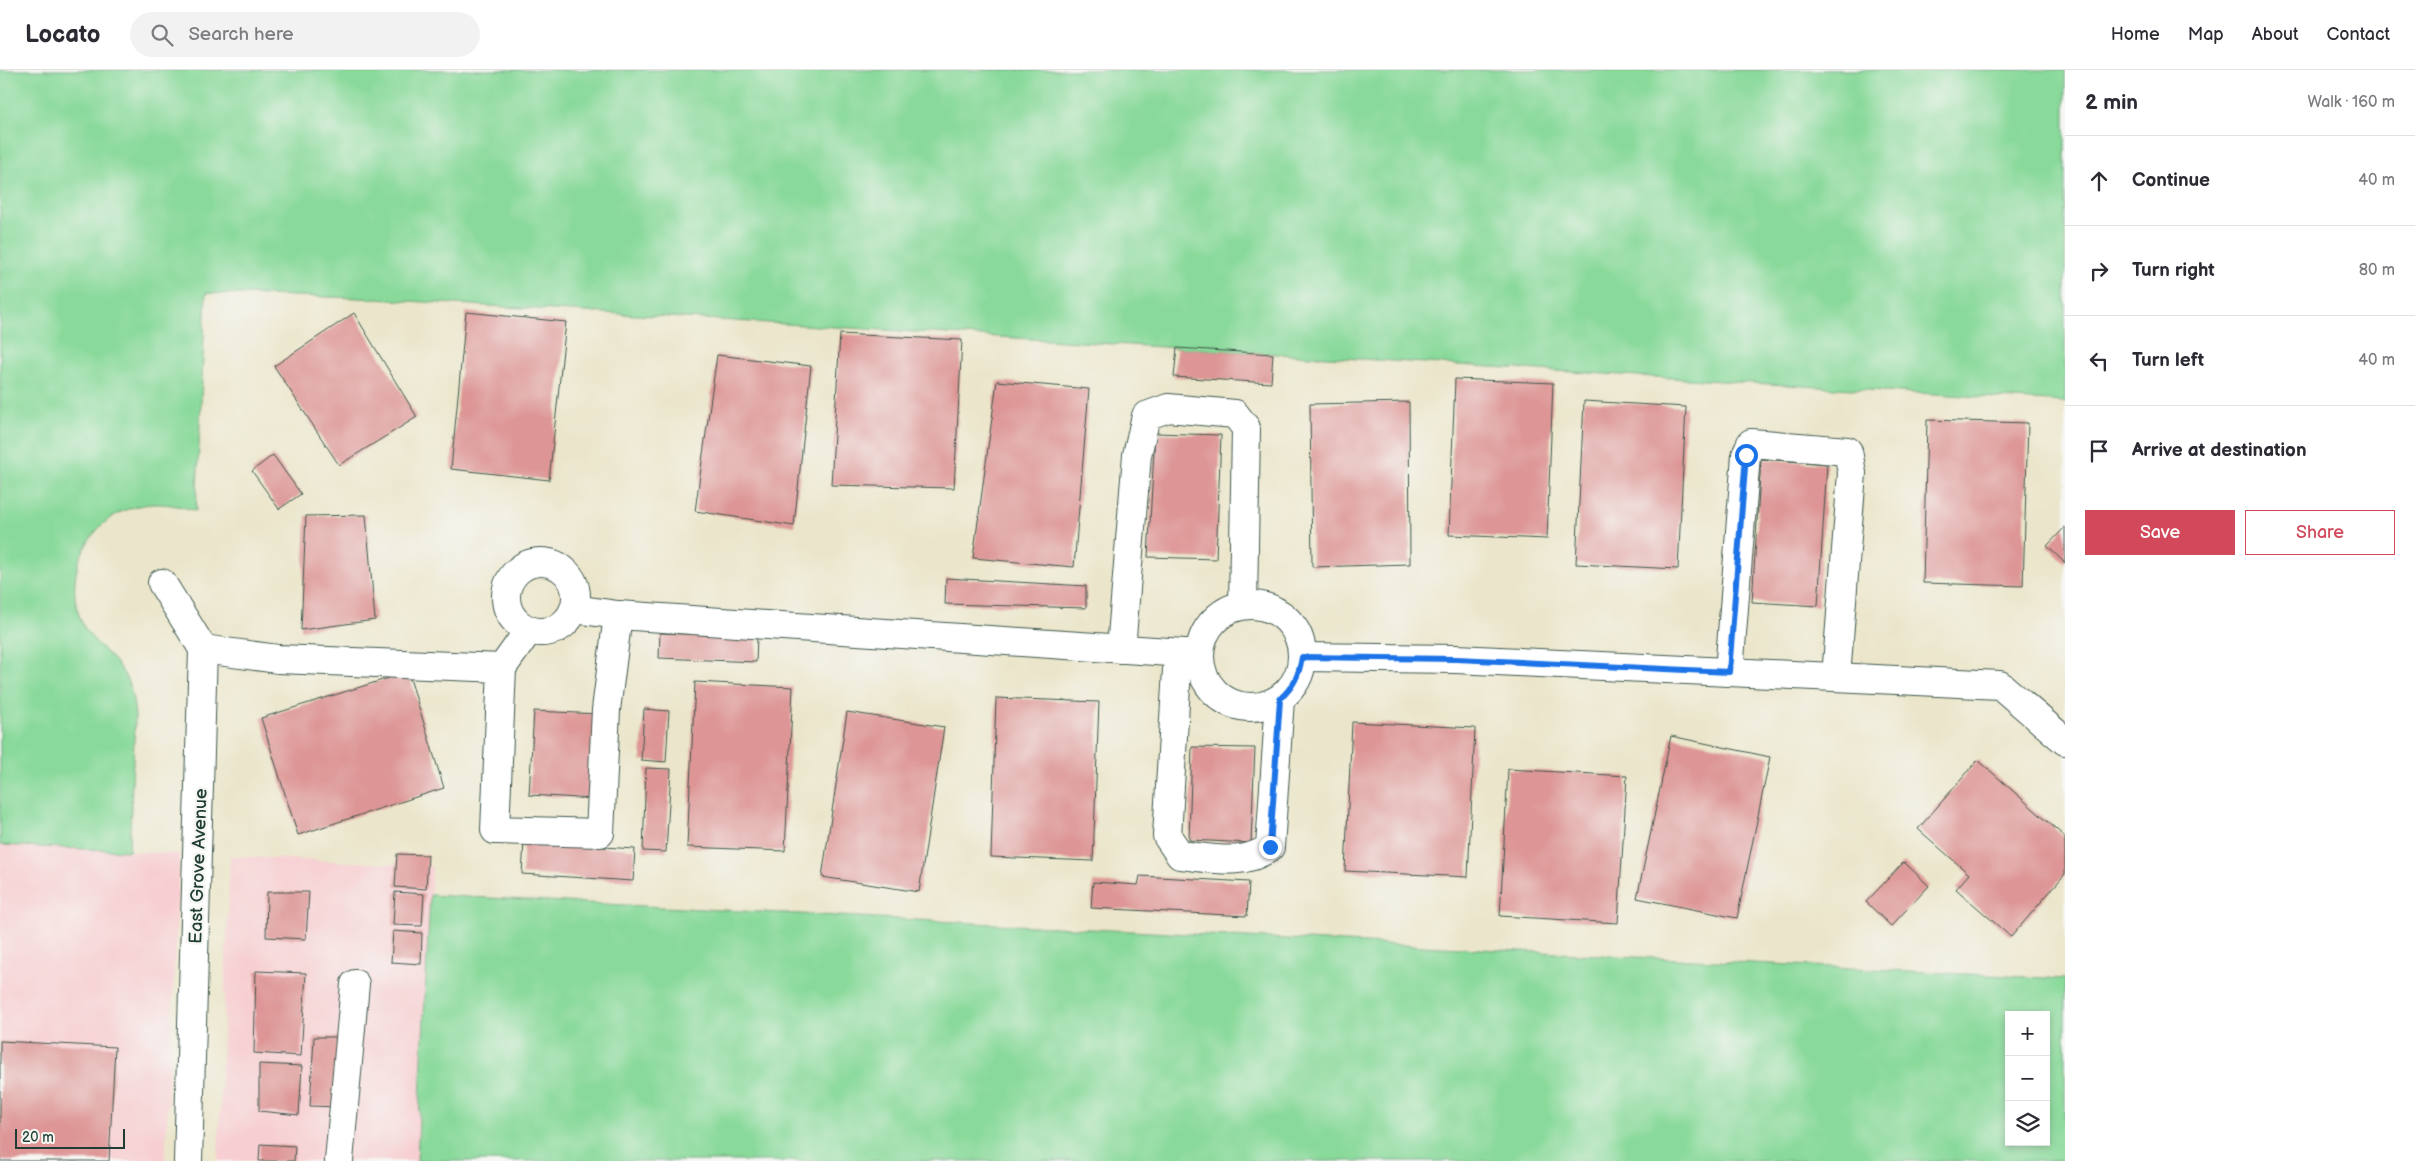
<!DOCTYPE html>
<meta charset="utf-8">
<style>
body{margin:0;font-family:"Balsamiq Sans",sans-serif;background:#f2f2f3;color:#2b2b33}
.controls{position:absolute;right:15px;bottom:15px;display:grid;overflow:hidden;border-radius:0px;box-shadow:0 2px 8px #0003}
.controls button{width:45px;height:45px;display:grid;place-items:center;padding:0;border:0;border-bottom:1px solid #e1e1e2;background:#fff;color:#2b2b33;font:25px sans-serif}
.scale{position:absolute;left:15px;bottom:12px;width:110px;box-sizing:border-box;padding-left:5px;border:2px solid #1f3d34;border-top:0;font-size:14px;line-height:18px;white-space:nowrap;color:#1f3d34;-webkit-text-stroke:4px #f6f6f2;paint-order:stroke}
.stop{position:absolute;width:15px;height:15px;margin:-11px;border:4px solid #1a73e8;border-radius:50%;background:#fff}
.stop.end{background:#1a73e8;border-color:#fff;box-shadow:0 1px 5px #0008}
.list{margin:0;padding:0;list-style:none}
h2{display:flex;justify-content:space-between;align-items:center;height:65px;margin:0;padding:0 20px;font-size:21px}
h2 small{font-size:16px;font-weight:400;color:#7c7c81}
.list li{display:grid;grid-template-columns:32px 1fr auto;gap:15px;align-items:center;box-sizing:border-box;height:90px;padding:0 20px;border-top:1px solid #e1e1e2}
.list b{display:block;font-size:19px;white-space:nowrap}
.list em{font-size:16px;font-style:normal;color:#7c7c81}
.actions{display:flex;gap:10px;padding:15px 20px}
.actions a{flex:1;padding:11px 0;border:1px solid #d1495b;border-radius:0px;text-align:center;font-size:18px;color:#d1495b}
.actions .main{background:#d1495b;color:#fff}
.icon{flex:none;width:28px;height:28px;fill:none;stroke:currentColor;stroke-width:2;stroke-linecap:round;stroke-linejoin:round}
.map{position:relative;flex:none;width:2065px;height:1091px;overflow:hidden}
header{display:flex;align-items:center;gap:30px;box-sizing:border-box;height:70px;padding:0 25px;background:#fff;border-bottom:1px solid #e1e1e2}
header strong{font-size:24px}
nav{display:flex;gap:28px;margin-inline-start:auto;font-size:18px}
.search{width:350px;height:45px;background:#f2f2f3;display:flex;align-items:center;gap:12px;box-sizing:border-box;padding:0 18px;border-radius:28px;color:#7c7c81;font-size:19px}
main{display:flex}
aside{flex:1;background:#fff}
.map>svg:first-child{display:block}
</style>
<header>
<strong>Locato</strong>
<div class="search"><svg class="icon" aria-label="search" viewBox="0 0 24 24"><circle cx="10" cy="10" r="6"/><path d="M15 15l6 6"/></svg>Search here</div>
<nav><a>Home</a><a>Map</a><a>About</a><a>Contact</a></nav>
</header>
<main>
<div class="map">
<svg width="2065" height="1091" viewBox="0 0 2065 1091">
<rect width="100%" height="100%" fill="#f6f6f2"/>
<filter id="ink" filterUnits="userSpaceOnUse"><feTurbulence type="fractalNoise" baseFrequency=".02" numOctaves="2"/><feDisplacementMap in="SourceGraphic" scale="10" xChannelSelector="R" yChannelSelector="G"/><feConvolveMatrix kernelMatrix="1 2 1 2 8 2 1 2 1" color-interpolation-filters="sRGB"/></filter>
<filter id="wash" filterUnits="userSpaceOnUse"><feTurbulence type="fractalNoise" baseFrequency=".0096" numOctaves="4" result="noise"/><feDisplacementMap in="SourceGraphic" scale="20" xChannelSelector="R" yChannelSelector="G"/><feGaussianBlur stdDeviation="1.12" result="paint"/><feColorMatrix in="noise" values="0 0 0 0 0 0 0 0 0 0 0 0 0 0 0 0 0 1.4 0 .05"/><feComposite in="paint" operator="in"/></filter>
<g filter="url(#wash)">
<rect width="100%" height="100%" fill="#ebe6cb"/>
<!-- built -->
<g fill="#f7cfd2">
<polygon points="0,775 180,784 165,1091 0,1091"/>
<polygon points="230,786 432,796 417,1091 218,1091"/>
</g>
<!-- green -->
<g fill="#88d99a" stroke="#548b67" fill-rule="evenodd">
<path d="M 0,0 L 2065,0 L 2065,332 L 358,228 L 206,223 L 196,441 C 165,431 137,430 109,449 C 77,473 65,519 83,555 C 92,572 109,583 120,598 C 131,613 134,630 135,648 L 129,781 L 0,775 Z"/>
<path d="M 430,825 L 2065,909 L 2065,1091 L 417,1091 ZM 2009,945 L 2046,945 L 2046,1072 L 2009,1072 Z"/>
</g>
<g id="blocks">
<!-- building -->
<g fill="#dd9695">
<polygon points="466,242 566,252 549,410 451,399"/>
<polygon points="354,243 417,347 339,395 274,296"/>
<polygon points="840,264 962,270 954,418 831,415"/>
<polygon points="1177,278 1273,284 1271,313 1174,307"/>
<polygon points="717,285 811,296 794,456 695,441"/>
<polygon points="1455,309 1553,313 1547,469 1449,465"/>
<polygon points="997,311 1089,319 1074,497 973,488"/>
<polygon points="1584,331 1686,337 1678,499 1576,494"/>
<polygon points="1409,332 1410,494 1312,497 1310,334"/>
<polygon points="1927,350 2028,353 2023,516 1923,513"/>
<polygon points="1155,363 1221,365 1216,489 1148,487"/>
<polygon points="273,385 301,424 279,439 252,401"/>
<polygon points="1761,389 1827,394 1818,536 1752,532"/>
<polygon points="366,445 375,550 301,560 306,446"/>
<polygon points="2065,457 2065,493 2047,476"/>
<polygon points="946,508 1086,516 1086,538 945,534"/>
<polygon points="660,563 757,567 756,592 659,588"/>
<polygon points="408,602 444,718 298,765 261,648"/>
<polygon points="695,612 793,617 785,781 687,777"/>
<polygon points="996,628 1099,632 1093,791 991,787"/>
<polygon points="644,639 669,641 666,692 641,690"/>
<polygon points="534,641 599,644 594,729 529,725"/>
<polygon points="847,642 944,657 919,822 822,807"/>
<polygon points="1352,652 1475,658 1468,807 1345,801"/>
<polygon points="1671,666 1770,687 1737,848 1637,828"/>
<polygon points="1192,677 1255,678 1251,773 1189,770"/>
<polygon points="1978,690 2065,767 2065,804 2011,867 1956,819 1969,804 1918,759"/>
<polygon points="646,698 671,699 666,782 643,781"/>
<polygon points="1508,699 1627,706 1618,853 1500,846"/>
<polygon points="524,772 635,779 633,811 522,804"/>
<polygon points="397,784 428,785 426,819 395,817"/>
<polygon points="1904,792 1929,816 1891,856 1866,832"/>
<polygon points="1140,806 1249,812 1247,846 1091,838 1093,812 1138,815"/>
<polygon points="267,822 309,822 306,869 266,867"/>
<polygon points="395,822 424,824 422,856 393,855"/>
<polygon points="393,861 422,863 421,894 391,892"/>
<polygon points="256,901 306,903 301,986 254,983"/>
<polygon points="314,967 342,967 339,1037 310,1036"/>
<polygon points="0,971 115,977 109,1091 0,1091"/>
<polygon points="259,994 302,996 299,1045 259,1041"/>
<polygon points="260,1074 295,1076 294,1091 259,1091"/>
</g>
</g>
</g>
<g filter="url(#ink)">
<use href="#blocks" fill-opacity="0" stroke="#3e564b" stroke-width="1"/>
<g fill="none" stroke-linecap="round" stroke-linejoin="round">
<!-- minor casing -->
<g stroke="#3e564b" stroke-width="30">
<g id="minor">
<circle cx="541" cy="527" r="35"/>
<polyline points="162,513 203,579 188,1091"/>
<circle cx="1251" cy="586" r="51"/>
<polyline points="574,539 618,545 1199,584"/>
<polyline points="203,579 278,589 502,598 529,560"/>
<polyline points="1121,579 1137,385 1146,346 1168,338 1235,344 1246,358 1243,535"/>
<path d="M 1178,583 L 1167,766 L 1180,785 C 1213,788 1243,797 1270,777 L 1280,629"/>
<polyline points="1302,587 1456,589 2000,615 2065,671"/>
<polyline points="502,598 495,760 600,763 606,640 618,545"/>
<polyline points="1729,602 1746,385 1751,373 1848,381 1852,403 1836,607"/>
<polyline points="339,1091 355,914"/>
</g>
</g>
<!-- minor -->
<use href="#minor" stroke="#fff" stroke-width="28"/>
</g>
</g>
<g fill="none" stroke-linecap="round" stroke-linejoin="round" filter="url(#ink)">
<!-- route -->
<path stroke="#1a73e8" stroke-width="6" d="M 1270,777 L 1280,629 C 1294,616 1299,605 1302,587 L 1456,589 L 1729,602 L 1746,385"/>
</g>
<g text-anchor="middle" stroke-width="5" stroke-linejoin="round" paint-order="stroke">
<!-- street labels -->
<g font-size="18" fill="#1f3d34" stroke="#f6f6f2">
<text transform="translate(198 796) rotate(-88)" y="6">East Grove Avenue</text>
</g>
</g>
</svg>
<div class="controls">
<button>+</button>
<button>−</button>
<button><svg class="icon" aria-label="layers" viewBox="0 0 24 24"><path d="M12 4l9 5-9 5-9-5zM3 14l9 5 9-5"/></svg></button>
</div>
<div class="scale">20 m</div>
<div class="stop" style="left:1746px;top:385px"></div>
<div class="stop end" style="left:1270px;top:777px"></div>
</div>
<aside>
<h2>2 min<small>Walk · 160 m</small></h2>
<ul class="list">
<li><svg class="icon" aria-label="ahead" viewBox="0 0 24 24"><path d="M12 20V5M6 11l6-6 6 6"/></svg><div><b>Continue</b></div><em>40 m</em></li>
<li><svg class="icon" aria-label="right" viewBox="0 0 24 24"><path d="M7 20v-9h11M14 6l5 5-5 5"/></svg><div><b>Turn right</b></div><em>80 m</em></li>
<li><svg class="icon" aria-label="left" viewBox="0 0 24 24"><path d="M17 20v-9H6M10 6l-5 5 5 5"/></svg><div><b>Turn left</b></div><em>40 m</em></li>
<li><svg class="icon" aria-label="arrive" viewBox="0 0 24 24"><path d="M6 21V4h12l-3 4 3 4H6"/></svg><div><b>Arrive at destination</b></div></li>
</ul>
<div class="actions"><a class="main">Save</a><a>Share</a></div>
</aside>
</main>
